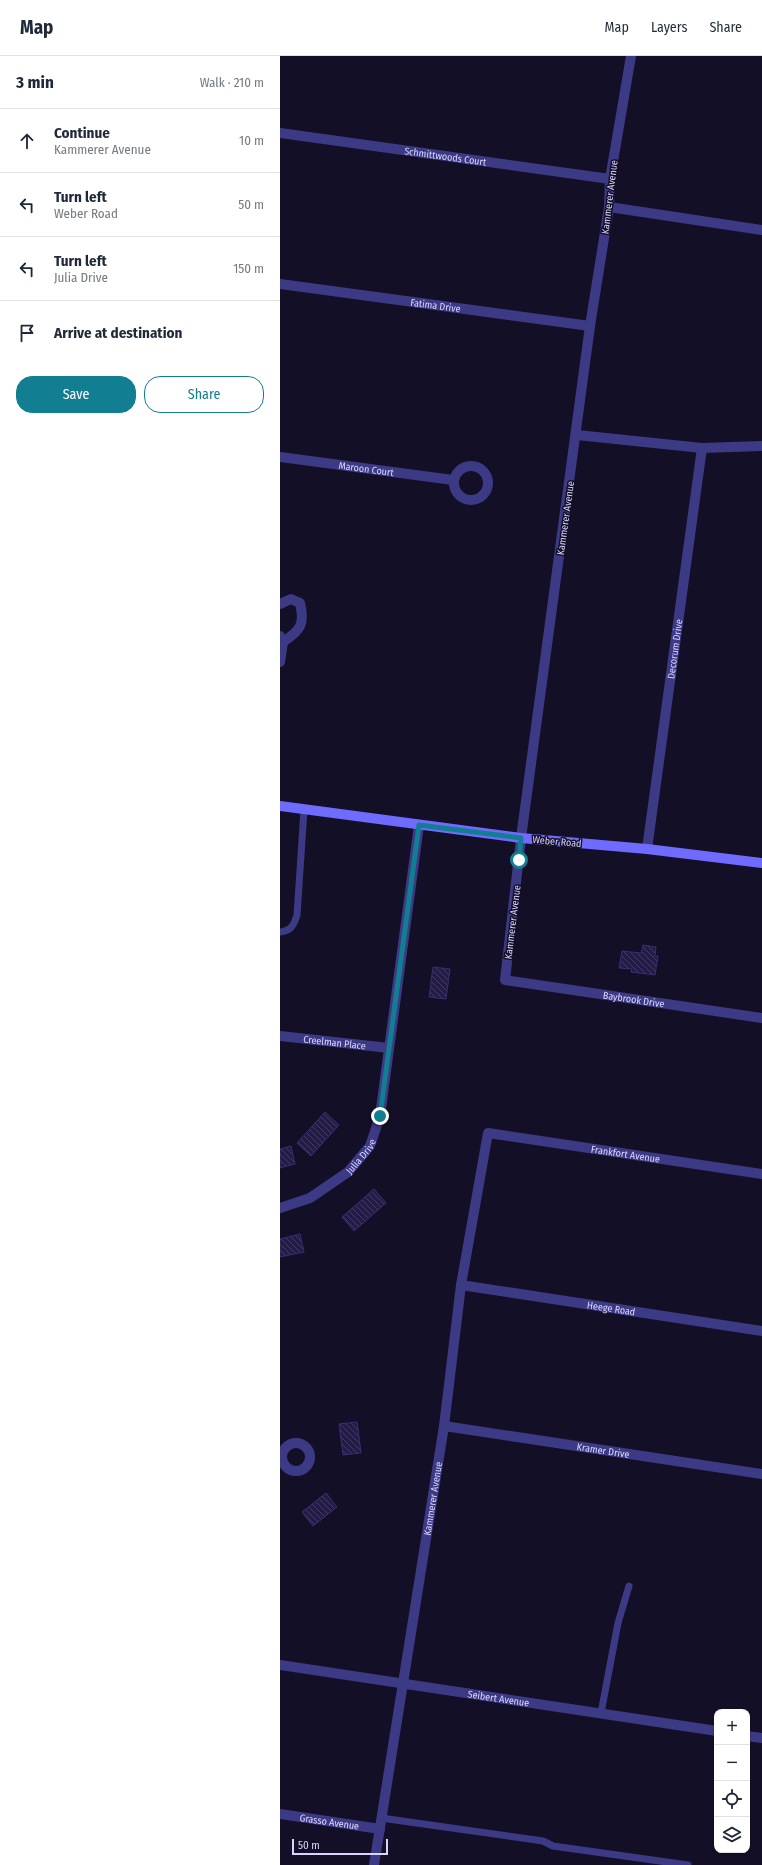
<!DOCTYPE html>
<meta charset="utf-8">
<style>
body{margin:0;font-family:"Fira Sans Condensed",sans-serif;background:#f2f2f3;color:#1f2937}
.controls{position:absolute;right:12px;bottom:12px;display:grid;overflow:hidden;border-radius:8px;box-shadow:0 1px 3px #0004}
.controls button{width:36px;height:36px;display:grid;place-items:center;padding:0;border:0;border-bottom:1px solid #e0e1e3;background:#fff;color:#1f2937;font:20px sans-serif}
.scale{position:absolute;left:12px;bottom:10px;width:96px;box-sizing:border-box;padding-left:4px;border:2px solid #d9d4ff;border-top:0;font-size:11px;line-height:14px;white-space:nowrap;color:#d9d4ff;-webkit-text-stroke:3px #130f26;paint-order:stroke}
.stop{position:absolute;width:12px;height:12px;margin:-9px;border:3px solid #117e91;border-radius:50%;background:#fff}
.stop.end{background:#117e91;border-color:#fff;box-shadow:0 1px 4px #0008}
.list{margin:0;padding:0;list-style:none}
h2{display:flex;justify-content:space-between;align-items:center;height:52px;margin:0;padding:0 16px;font-size:17px}
h2 small{font-size:13px;font-weight:400;color:#747a83}
.list li{display:grid;grid-template-columns:26px 1fr auto;gap:12px;align-items:center;box-sizing:border-box;height:64px;padding:0 16px;border-top:1px solid #e0e1e3}
.list b{display:block;font-size:15px;white-space:nowrap}
.list p{margin:0;font-size:13px;white-space:nowrap;color:#747a83}
.list em{font-size:13px;font-style:normal;color:#747a83}
.actions{display:flex;gap:8px;padding:12px 16px}
.actions a{flex:1;padding:9px 0;border:1px solid #117e91;border-radius:16px;text-align:center;font-size:14px;color:#117e91}
.actions .main{background:#117e91;color:#fff}
.icon{flex:none;width:22px;height:22px;fill:none;stroke:currentColor;stroke-width:2;stroke-linecap:round;stroke-linejoin:round}
.map{position:relative;flex:none;width:482px;height:1809px;overflow:hidden}
header{display:flex;align-items:center;gap:24px;box-sizing:border-box;height:56px;padding:0 20px;background:#fff;border-bottom:1px solid #e0e1e3}
header strong{font-size:19px}
nav{display:flex;gap:22px;margin-inline-start:auto;font-size:14px}
main{display:flex}
aside{flex:1;background:#fff}
.map>svg:first-child{display:block}
</style>
<header>
<strong>Map</strong>
<nav><a>Map</a><a>Layers</a><a>Share</a></nav>
</header>
<main>
<aside>
<h2>3 min<small>Walk · 210 m</small></h2>
<ul class="list">
<li><svg class="icon" aria-label="ahead" viewBox="0 0 24 24"><path d="M12 20V5M6 11l6-6 6 6"/></svg><div><b>Continue</b><p>Kammerer Avenue</p></div><em>10 m</em></li>
<li><svg class="icon" aria-label="left" viewBox="0 0 24 24"><path d="M17 20v-9H6M10 6l-5 5 5 5"/></svg><div><b>Turn left</b><p>Weber Road</p></div><em>50 m</em></li>
<li><svg class="icon" aria-label="left" viewBox="0 0 24 24"><path d="M17 20v-9H6M10 6l-5 5 5 5"/></svg><div><b>Turn left</b><p>Julia Drive</p></div><em>150 m</em></li>
<li><svg class="icon" aria-label="arrive" viewBox="0 0 24 24"><path d="M6 21V4h12l-3 4 3 4H6"/></svg><div><b>Arrive at destination</b></div></li>
</ul>
<div class="actions"><a class="main">Save</a><a>Share</a></div>
</aside>
<div class="map">
<svg width="482" height="1809" viewBox="0 0 482 1809">
<defs>
<pattern id="building-back-hatch" width="6" height="6" patternUnits="userSpaceOnUse"><rect width="6" height="6" fill="#241b47"/><path d="M-1 5l2 2M0 0l6 6M5-1l2 2" fill="none" stroke="#433b63"/></pattern>
</defs>
<rect width="100%" height="100%" fill="#130f26"/>
<!-- building -->
<g fill="url(#building-back-hatch)" stroke="#3b2d73">
<polygon points="363,889 376,891 375,900 378,900 375,919 351,916 352,913 339,912 342,895 361,897"/>
<polygon points="153,911 170,913 166,943 149,941"/>
<polygon points="45,1056 59,1069 31,1100 17,1087"/>
<polygon points="11,1090 15,1108 0,1112 0,1093"/>
<polygon points="94,1133 106,1147 74,1175 62,1161"/>
<polygon points="20,1178 24,1196 0,1201 0,1183"/>
<polygon points="77,1366 81,1397 63,1399 59,1368"/>
<polygon points="46,1437 57,1451 33,1470 22,1456"/>
</g>
<g fill="none" stroke-linecap="round" stroke-linejoin="round">
<!-- service -->
<g stroke="#3d3a85" stroke-width="7">
<path d="M 0,876 C 11,875 14,869 17,859 L 24,754"/>
<polyline points="321,1657 338,1567 349,1530"/>
<polyline points="101,1762 263,1785 273,1790 408,1809"/>
</g>
<!-- minor -->
<g stroke="#3d3a85" stroke-width="10">
<path id="s1" d="M 351,0 L 330,123 L 329,151 L 310,270 L 241,782 L 225,924 L 482,962"/>
<path id="s2" d="M 0,77 L 330,123"/>
<polyline points="329,151 482,174"/>
<path id="s3" d="M 0,228 L 310,270"/>
<polyline points="297,379 422,392 482,390"/>
<path id="s4" d="M 0,401 L 173,424"/>
<circle cx="191" cy="427" r="17"/>
<path d="M 0,548 L 11,543 L 20,547 C 25,568 21,574 3,586"/>
<polyline points="0,580 3,586 0,606"/>
<path id="s5" d="M 367,793 L 422,392"/>
<path id="s6" d="M 0,980 L 109,992"/>
<path id="s7" d="M 0,1152 L 30,1142 L 68,1116 L 90,1090 L 100,1060 L 139,769"/>
<path id="s8" d="M 181,1229 L 482,1275"/>
<path id="s9" d="M 164,1370 L 482,1418"/>
<circle cx="16" cy="1401" r="14"/>
<path id="s10" d="M 0,1758 L 100,1773"/>
<path id="s11" d="M 94,1809 L 164,1370 L 181,1229 L 208,1077 L 482,1118"/>
</g>
<!-- tertiary -->
<g stroke="#3d3a85" stroke-width="10">
<path id="s12" d="M 0,1609 L 437,1675"/>
<polyline points="467,1680 482,1682"/>
</g>
<!-- secondary -->
<polyline stroke="#6f6bff" stroke-width="10" points="0,750 241,782 367,793 482,807"/>
</g>
<g fill="none" stroke-linecap="round" stroke-linejoin="round">
<!-- route -->
<polyline stroke="#117e91" stroke-width="5" points="100,1060 139,769 241,782 239,804"/>
</g>
<g text-anchor="middle" stroke-width="3" stroke-linejoin="round" paint-order="stroke">
<!-- street labels -->
<g font-size="10" fill="#d9d4ff" stroke="#130f26">
<text dy="4" stroke="none"><textPath href="#s2" startOffset="167">Schmittwoods Court</textPath></text>
<text transform="translate(329 141) rotate(-83)" y="4">Kammerer Avenue</text>
<text dy="4" stroke="none"><textPath href="#s3" startOffset="157">Fatima Drive</textPath></text>
<text dy="4" stroke="none"><textPath href="#s4" startOffset="87">Maroon Court</textPath></text>
<text transform="translate(285 462) rotate(-82)" y="4">Kammerer Avenue</text>
<text dy="4" stroke="none"><textPath href="#s5" startOffset="202">Decorum Drive</textPath></text>
<text transform="translate(277 785) rotate(5)" y="4">Weber Road</text>
<text transform="translate(232 866) rotate(-83)" y="4">Kammerer Avenue</text>
<text dy="4" stroke="none"><textPath href="#s1" startOffset="1063">Baybrook Drive</textPath></text>
<text dy="4" stroke="none"><textPath href="#s6" startOffset="55">Creelman Place</textPath></text>
<text dy="4" stroke="none"><textPath href="#s11" startOffset="880">Frankfort Avenue</textPath></text>
<text dy="4" stroke="none"><textPath href="#s7" startOffset="98">Julia Drive</textPath></text>
<text dy="4" stroke="none"><textPath href="#s8" startOffset="152">Heege Road</textPath></text>
<text dy="4" stroke="none"><textPath href="#s9" startOffset="161">Kramer Drive</textPath></text>
<text dy="4" stroke="none"><textPath href="#s11" startOffset="371">Kammerer Avenue</textPath></text>
<text dy="4" stroke="none"><textPath href="#s12" startOffset="221">Seibert Avenue</textPath></text>
<text dy="4" stroke="none"><textPath href="#s10" startOffset="50">Grasso Avenue</textPath></text>
</g>
</g>
</svg>
<div class="controls">
<button>+</button>
<button>−</button>
<button><svg class="icon" aria-label="locate" viewBox="0 0 24 24"><circle cx="12" cy="12" r="6"/><path d="M12 2v4M12 18v4M2 12h4M18 12h4"/></svg></button>
<button><svg class="icon" aria-label="layers" viewBox="0 0 24 24"><path d="M12 4l9 5-9 5-9-5zM3 14l9 5 9-5"/></svg></button>
</div>
<div class="scale">50 m</div>
<div class="stop" style="left:239px;top:804px"></div>
<div class="stop end" style="left:100px;top:1060px"></div>
</div>
</main>
